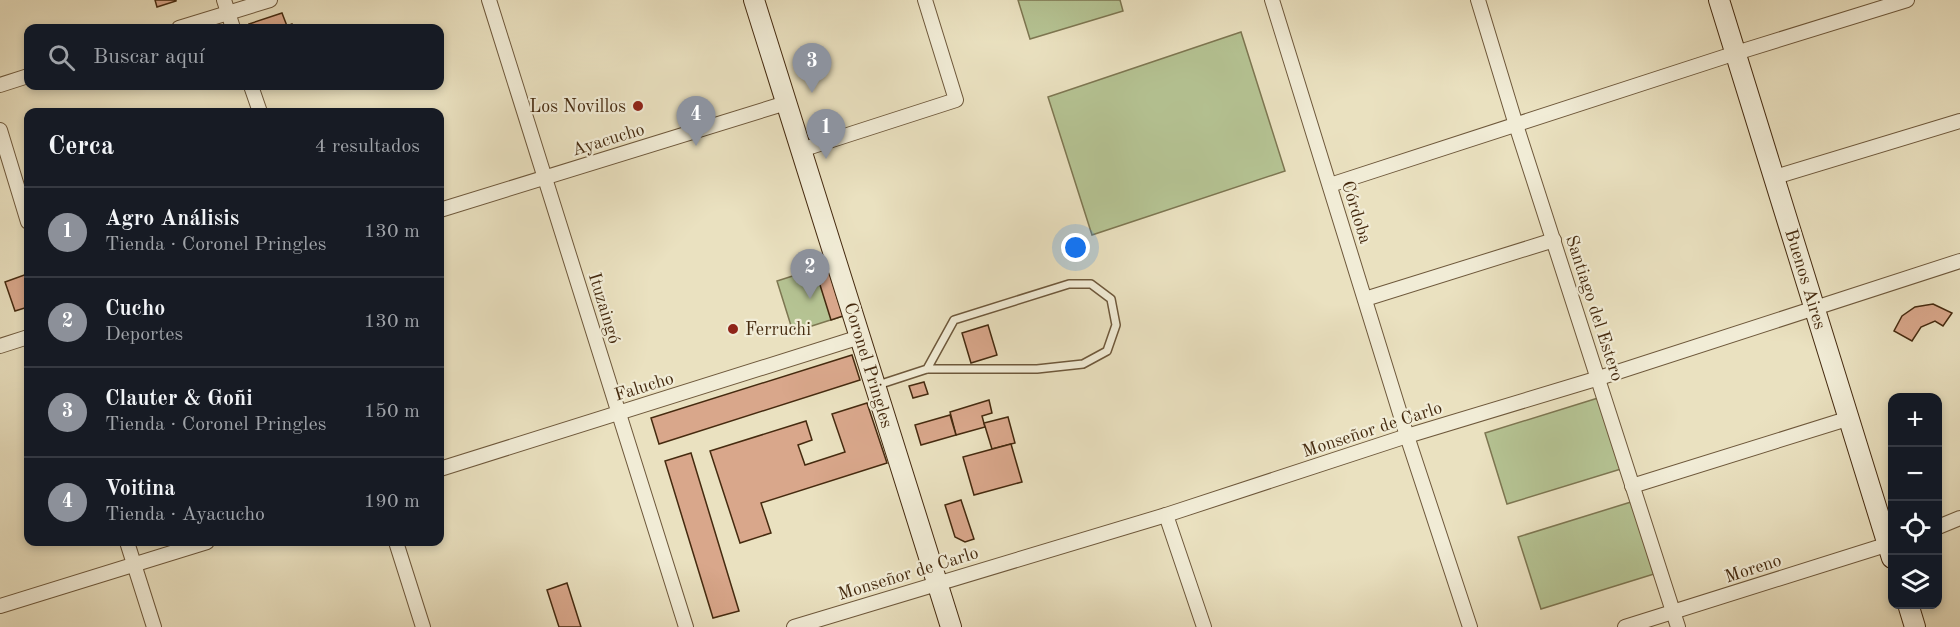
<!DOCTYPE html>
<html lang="es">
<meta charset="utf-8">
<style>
body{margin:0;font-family:"Old Standard TT",serif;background:#20242c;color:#f1f3f6}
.controls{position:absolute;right:18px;bottom:18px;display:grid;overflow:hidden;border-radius:12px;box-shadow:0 3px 9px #0003}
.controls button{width:54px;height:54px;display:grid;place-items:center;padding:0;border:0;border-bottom:2px solid #363941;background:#171b24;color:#f1f3f6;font:30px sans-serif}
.you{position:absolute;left:1076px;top:248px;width:21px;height:21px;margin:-15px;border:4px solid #fff;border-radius:50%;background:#1a73e8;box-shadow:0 0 0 9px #1a73e833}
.badge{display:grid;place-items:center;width:39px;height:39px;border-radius:50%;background:#8c9099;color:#fff;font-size:20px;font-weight:700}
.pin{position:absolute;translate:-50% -50px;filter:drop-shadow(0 2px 3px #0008)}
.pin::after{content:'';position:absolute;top:32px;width:21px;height:18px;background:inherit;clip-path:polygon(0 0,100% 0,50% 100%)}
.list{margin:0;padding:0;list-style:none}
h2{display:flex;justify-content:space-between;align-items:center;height:78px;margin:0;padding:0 24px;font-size:26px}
h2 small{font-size:20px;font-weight:400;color:#9ea1a6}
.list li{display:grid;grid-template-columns:39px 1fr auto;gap:18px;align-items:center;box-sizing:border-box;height:90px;padding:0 24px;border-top:2px solid #363941}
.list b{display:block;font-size:22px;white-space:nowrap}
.list p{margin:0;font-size:20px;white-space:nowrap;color:#9ea1a6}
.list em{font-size:20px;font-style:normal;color:#9ea1a6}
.icon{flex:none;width:33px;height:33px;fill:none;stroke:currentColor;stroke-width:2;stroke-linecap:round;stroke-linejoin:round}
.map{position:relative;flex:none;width:1960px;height:627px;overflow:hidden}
.search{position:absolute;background:#171b24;box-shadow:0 3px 9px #0003;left:24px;top:24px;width:420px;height:66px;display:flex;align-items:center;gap:15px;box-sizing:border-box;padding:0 21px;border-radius:12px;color:#9ea1a6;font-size:22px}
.panel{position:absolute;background:#171b24;box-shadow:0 3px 9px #0003;left:24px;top:108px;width:420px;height:438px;border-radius:12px}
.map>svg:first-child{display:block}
</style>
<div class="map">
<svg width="1960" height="627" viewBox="0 0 1960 627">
<rect width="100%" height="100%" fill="#eae1c0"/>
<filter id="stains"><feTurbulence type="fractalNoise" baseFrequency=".00333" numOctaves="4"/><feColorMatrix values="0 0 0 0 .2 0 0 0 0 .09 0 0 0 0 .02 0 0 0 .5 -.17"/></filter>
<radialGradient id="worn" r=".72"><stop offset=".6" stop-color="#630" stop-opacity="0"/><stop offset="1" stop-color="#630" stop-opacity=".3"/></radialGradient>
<!-- green -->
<g fill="#b5c393" stroke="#7d7651" stroke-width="1.5">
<polygon points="1018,0 1120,0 1123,11 1030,39"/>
<polygon points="1241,32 1285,171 1092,235 1048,97"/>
<polygon points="827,265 843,316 793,332 777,281"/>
<polygon points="1598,398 1621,469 1507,504 1485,433"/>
<polygon points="1631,502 1654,574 1541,609 1518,537"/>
</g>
<!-- building -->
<g fill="#d9a78b" stroke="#452a0f" stroke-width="1.5">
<polygon points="155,0 176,0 176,1 157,7"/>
<polygon points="282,13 287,26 292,24 294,28 251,28 249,24"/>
<polygon points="827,265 843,316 831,320 815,269"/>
<polygon points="27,274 28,307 15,311 5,282"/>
<polygon points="1933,304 1952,313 1943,326 1935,321 1921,327 1912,341 1894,331 1902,316 1915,307"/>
<polygon points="988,325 997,355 971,363 962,333"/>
<polygon points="852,355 860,380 659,444 651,418"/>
<polygon points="924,382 928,394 913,398 909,386"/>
<polygon points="989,400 992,413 982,416 985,427 956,435 950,412"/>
<polygon points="867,403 887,463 761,503 771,533 740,543 710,451 806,421 812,440 798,445 805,465 845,452 832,414"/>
<polygon points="950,415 956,435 921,445 915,425"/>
<polygon points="1008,417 1015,443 992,449 984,423"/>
<polygon points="1011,444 1022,482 974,495 963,457"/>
<polygon points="691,453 739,611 713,618 665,461"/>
<polygon points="961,500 974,539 965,542 955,537 945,505"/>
<polygon points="567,583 581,627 559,627 547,590"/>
</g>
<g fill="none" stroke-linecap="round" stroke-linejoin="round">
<!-- lane casing -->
<g stroke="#6e583b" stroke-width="10">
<polyline id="lane" points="878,385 927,369 1037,369 1083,364 1107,351 1116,325 1111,299 1091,284 1069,284 954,320 927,369"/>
</g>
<!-- street casing -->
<g stroke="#6e583b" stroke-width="16">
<g id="street">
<polyline points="224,0 233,28"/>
<polyline points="489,0 686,627"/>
<polyline points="1272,0 1407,436 1470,627"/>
<polyline points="1478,0 1516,125 1678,627"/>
<polyline points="179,28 270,0"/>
<polyline points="0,85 28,76"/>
<polyline points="251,86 260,112"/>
<polyline points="0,130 28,222"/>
<polyline points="801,150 956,100 925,0"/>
<polyline points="1775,177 1960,121"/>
<polyline points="1330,185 1736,53 1907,0"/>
<polyline points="440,210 786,103"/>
<polyline points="1365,299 1554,240"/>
<polyline points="0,346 28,337"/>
<polyline points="440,469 860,337"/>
<polyline points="1632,486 1850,418"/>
<polyline points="1166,515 1204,627"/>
<polyline points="1938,527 1960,518"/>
<polyline points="127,542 154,627"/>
<polyline points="396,542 423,627"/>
<polyline points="0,606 207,542"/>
<polyline points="794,627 1166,515 1407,436 1599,378 1960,261"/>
<polyline points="1625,627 1892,543"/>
</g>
</g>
<!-- secondary casing -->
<g stroke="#452a0f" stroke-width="22">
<g id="secondary">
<polyline points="754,0 951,627"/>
<polyline points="1719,0 1892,558"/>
<polyline points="1908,604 1915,627"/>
</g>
</g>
<!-- lane -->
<use href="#lane" stroke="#f1ecd6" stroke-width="7"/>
<!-- street -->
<use href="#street" stroke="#f1ecd6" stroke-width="14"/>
<!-- secondary -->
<use href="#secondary" stroke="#f1ecd6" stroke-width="20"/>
</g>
<!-- markers -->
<g fill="#8f2418" stroke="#f1ecd6" stroke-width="2">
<circle cx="638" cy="106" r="6"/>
<circle cx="733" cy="329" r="6"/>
</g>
<g text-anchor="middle" stroke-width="4.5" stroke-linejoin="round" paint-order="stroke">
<!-- poi labels -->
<g font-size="18" fill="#452a0f" stroke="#f1ecd6" text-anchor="end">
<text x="626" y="112">Los Novillos</text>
<text x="745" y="335" text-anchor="start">Ferruchi</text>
</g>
<!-- street labels -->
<g font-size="18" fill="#452a0f" stroke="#f1ecd6">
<text transform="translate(608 139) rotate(-17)" y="6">Ayacucho</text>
<text transform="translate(1357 212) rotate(73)" y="6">Córdoba</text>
<text transform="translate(1806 279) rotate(73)" y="6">Buenos Aires</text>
<text transform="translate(605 308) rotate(73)" y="6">Ituzaingó</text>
<text transform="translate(1595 308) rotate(72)" y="6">Santiago del Estero</text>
<text transform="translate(869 365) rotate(73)" y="6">Coronel Pringles</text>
<text transform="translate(644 386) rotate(-17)" y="6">Falucho</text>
<text transform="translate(1372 429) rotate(-18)" y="6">Monseñor de Carlo</text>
<text transform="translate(1753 568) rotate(-18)" y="6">Moreno</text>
<text transform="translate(908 573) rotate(-17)" y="6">Monseñor de Carlo</text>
</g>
</g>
<rect width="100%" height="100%" filter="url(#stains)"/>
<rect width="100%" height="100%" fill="url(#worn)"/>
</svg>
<div class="controls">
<button>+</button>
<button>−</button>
<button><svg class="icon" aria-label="locate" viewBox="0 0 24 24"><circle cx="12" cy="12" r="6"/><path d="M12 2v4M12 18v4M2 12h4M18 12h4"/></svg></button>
<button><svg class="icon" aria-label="layers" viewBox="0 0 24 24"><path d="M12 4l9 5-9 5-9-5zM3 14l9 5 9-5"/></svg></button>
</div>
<div class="you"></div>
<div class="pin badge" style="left:826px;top:159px">1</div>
<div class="pin badge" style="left:810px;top:299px">2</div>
<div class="pin badge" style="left:812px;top:93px">3</div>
<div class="pin badge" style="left:696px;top:146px">4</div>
<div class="search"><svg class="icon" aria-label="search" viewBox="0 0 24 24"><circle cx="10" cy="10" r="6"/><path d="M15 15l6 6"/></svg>Buscar aquí</div>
<section class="panel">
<h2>Cerca<small>4 resultados</small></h2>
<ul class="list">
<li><span class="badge">1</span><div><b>Agro Análisis</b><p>Tienda · Coronel Pringles</p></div><em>130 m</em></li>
<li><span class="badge">2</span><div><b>Cucho</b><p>Deportes</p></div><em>130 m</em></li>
<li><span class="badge">3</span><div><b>Clauter &amp; Goñi</b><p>Tienda · Coronel Pringles</p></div><em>150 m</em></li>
<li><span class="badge">4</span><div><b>Voitina</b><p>Tienda · Ayacucho</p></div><em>190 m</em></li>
</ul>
</section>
</div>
